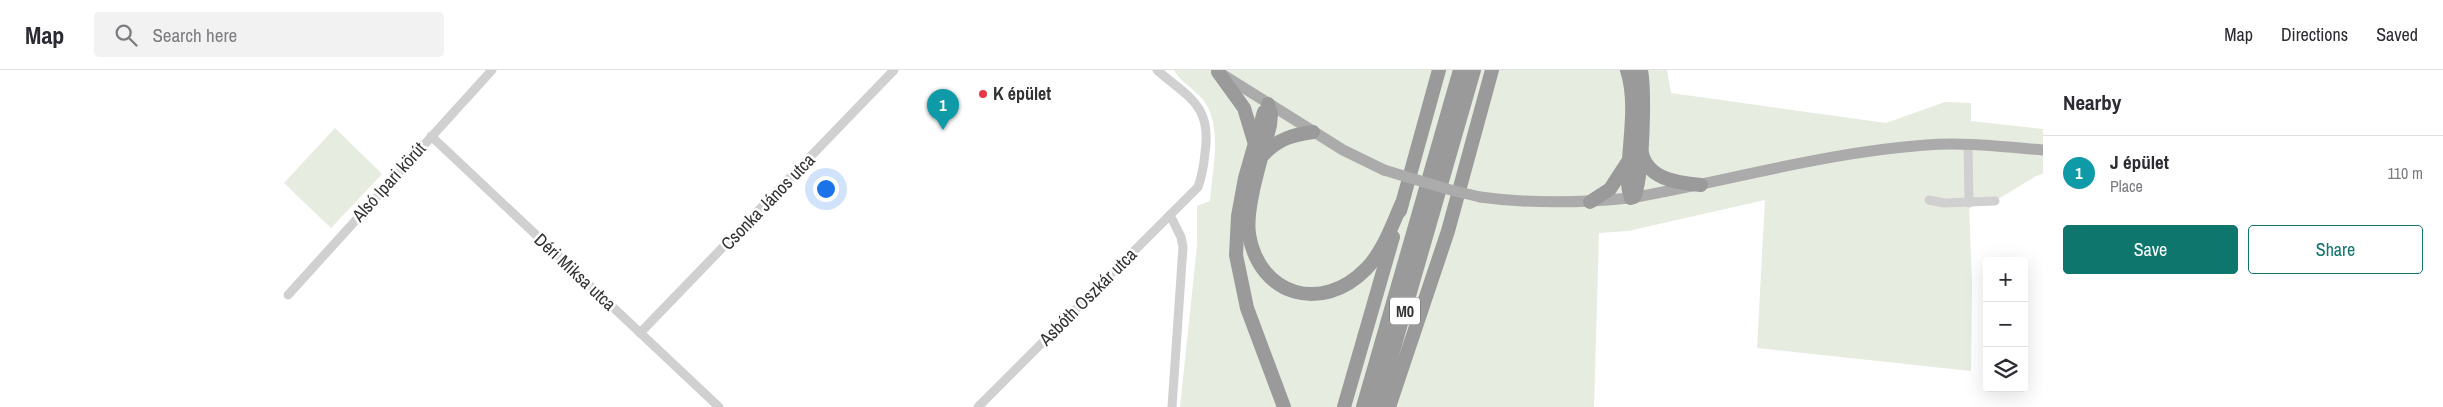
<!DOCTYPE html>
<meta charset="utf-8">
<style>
body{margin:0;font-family:"Archivo Narrow",sans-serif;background:#f2f2f3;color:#2b2b33}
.controls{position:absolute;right:15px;bottom:15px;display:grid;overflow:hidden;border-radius:5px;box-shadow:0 5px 20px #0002}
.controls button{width:45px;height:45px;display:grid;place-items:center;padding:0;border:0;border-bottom:1px solid #e1e1e2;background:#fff;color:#2b2b33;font:25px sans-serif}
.you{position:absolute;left:825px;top:118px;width:18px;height:18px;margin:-12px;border:4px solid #fff;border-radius:50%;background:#1a73e8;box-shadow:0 0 0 8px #1a73e833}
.badge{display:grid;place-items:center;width:32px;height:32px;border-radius:50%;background:#0f766e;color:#fff;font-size:16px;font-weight:700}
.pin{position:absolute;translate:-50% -41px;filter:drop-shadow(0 1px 2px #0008)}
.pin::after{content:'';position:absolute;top:26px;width:18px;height:15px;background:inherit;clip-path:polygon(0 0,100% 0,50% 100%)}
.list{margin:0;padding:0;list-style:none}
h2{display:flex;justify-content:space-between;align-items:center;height:65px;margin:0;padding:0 20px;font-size:21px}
h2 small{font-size:16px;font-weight:400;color:#7c7c81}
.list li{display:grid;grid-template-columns:32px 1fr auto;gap:15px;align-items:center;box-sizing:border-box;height:75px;padding:0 20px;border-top:1px solid #e1e1e2}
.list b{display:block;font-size:19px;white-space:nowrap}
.list p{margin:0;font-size:16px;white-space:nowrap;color:#7c7c81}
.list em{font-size:16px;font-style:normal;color:#7c7c81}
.actions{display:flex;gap:10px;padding:15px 20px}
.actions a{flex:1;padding:11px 0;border:1px solid #0f766e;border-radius:5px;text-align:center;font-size:18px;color:#0f766e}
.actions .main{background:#0f766e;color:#fff}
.icon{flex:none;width:28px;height:28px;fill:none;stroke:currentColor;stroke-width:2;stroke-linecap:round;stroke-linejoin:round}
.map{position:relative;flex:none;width:2043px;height:337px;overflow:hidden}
header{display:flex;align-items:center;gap:30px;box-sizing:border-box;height:70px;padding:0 25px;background:#fff;border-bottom:1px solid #e1e1e2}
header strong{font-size:24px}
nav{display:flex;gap:28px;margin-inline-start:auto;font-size:18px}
.search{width:350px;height:45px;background:#f2f2f3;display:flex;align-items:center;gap:12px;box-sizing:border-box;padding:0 18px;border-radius:5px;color:#7c7c81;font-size:19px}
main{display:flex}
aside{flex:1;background:#fff}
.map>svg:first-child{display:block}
</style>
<header>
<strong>Map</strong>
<div class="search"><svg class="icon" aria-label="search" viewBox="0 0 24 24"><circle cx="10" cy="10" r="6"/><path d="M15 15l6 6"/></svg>Search here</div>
<nav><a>Map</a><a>Directions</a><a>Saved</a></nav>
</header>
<main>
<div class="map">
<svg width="2043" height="337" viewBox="0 0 2043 337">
<rect width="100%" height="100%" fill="#fff"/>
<!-- green -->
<g fill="#e6ecdf">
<path d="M 1174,0 L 1667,0 L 1671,23 L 1886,53 L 1945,32 L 1971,33 L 1971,51 L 2043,59 L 2043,104 L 2036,106 L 1995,131 L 1969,133 L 1972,214 L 1971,301 L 1757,278 L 1765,130 L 1628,161 L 1599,163 L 1594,337 L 1180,337 L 1197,176 L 1197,136 L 1210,131 C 1212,101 1223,57 1204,31 C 1196,20 1179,11 1174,0 Z"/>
<polygon points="335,58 382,104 331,158 284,113"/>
</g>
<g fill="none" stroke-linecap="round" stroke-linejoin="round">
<!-- minor -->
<g stroke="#d0d0d0" stroke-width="9">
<polyline points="431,66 719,337"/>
<polyline points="1968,74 1969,133"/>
<polyline points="1929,130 1944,133 1995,131"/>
<polyline points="1170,145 1181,167 1183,177 1172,337"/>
<polyline points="288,225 492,0"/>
<polyline points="640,263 894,0"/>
<path d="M 978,337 L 1198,117 C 1202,106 1204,94 1205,83 C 1212,35 1189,28 1157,0"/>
</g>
<!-- major -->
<g stroke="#ababab" stroke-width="11">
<polyline points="1220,3 1343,80 1384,100"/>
<path d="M 1480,127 C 1531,134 1579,133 1630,128 C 1728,111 1827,82 1926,75 C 1965,72 2004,77 2043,80"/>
</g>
<!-- highway -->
<g stroke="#9a9a9a" stroke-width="14">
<path d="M 1627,0 C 1636,28 1631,60 1629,89 C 1628,103 1626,115 1631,128"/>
<polyline points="1218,2 1244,38 1254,71"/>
<path d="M 1268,34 L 1271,44 L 1270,55 C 1263,84 1245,136 1249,164 C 1259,226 1322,244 1366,199 C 1383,182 1392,155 1402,133"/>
<polyline points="1264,42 1245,108 1238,146 1236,185 1247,238 1284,337"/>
<path d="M 1641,79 C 1645,109 1677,113 1701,115"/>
<path d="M 1263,85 C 1278,69 1292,65 1313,62"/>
<path d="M 1634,127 C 1643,107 1645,23 1641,0"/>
<polyline points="1590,132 1610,119 1627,93"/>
<polyline points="1400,141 1439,0"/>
<polyline points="1344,337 1393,167"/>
<polyline points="1363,337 1460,0"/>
<polyline points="1377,337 1474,0"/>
<polyline points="1389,337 1448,161 1492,0"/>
</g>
<!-- major-bridge -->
<polyline stroke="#ababab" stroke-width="11" points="1384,100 1447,119 1480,127"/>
</g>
<!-- markers -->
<circle fill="#e63946" stroke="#fff" stroke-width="2" cx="983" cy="24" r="5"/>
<g text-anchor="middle" stroke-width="5" stroke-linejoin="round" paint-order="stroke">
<!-- shield labels -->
<rect fill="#fff" stroke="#707070" stroke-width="1" x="1390" y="227.5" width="30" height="27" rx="4"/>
<g font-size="16" font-weight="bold" fill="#333">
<text x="1405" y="247">M0</text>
</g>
<!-- poi labels -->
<g font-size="18" font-weight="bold" fill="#333" stroke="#fff" text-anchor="start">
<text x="993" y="30">K épület</text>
</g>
<!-- street labels -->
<g font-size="18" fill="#333" stroke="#fff">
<text transform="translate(389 112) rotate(-48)" y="6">Alsó Ipari körút</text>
<text transform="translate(768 132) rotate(-46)" y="6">Csonka János utca</text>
<text transform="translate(575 202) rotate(43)" y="6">Déri Miksa utca</text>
<text transform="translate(1088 227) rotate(-45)" y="6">Asbóth Oszkár utca</text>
</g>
</g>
</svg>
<div class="controls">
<button>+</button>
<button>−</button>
<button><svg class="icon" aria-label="layers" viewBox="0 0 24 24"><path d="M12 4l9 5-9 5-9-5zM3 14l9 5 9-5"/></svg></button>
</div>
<div class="you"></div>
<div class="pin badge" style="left:943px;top:60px;background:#0f9aa8">1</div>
</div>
<aside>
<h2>Nearby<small></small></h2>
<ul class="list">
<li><span class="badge" style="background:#0f9aa8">1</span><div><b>J épület</b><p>Place</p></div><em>110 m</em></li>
</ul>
<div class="actions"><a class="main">Save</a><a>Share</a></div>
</aside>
</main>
